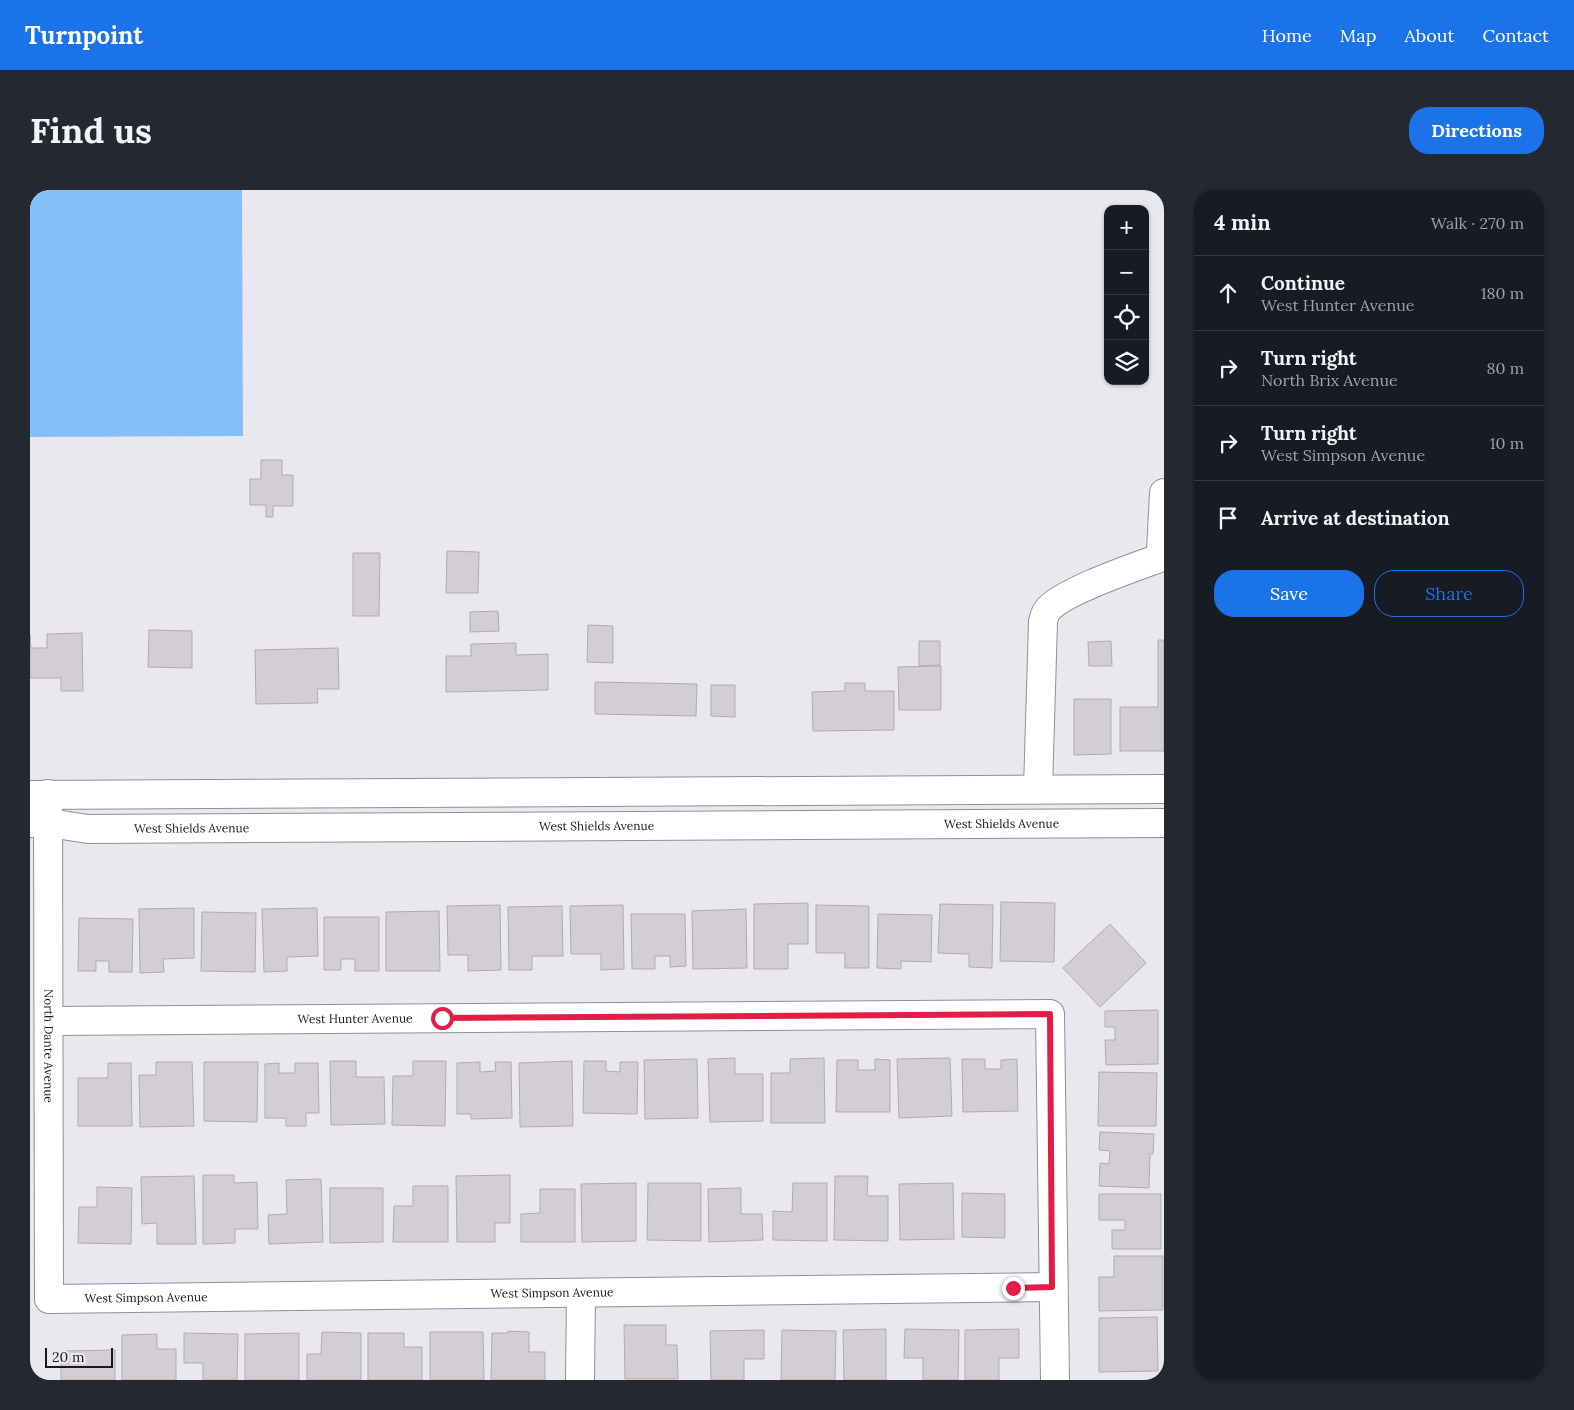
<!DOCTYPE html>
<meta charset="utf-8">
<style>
body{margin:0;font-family:Lora,serif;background:#242831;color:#f1f3f6}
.controls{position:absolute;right:15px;top:15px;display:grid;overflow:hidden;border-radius:10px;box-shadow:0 1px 4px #0004}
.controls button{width:45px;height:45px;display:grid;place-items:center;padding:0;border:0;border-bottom:1px solid #363941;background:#171b24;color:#f1f3f6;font:25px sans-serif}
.scale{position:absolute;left:15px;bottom:12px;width:68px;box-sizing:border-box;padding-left:5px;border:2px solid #19181b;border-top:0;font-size:14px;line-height:18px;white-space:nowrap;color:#19181b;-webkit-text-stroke:4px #eae8ef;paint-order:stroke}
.stop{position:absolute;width:15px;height:15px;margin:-11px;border:4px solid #e11d48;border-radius:50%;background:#fff}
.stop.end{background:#e11d48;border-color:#fff;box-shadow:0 1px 5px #0008}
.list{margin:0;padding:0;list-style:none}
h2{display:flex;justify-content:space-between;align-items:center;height:65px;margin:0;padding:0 20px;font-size:21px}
h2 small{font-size:16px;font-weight:400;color:#9ea1a6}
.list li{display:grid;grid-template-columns:32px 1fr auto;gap:15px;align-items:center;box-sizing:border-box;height:75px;padding:0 20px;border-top:1px solid #363941}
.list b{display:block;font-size:19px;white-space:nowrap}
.list p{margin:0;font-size:16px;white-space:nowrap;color:#9ea1a6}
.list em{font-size:16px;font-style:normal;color:#9ea1a6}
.actions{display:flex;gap:10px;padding:15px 20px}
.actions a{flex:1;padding:11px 0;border:1px solid #1a73e8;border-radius:20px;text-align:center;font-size:18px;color:#1a73e8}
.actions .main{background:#1a73e8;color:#fff}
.icon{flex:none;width:28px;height:28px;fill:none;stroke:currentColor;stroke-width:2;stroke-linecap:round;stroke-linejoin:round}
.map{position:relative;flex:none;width:1134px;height:1190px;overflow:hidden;border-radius:20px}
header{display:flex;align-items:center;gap:30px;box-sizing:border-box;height:70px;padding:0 25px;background:#1a73e8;color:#fff}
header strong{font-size:24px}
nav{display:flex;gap:28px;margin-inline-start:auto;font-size:18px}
.intro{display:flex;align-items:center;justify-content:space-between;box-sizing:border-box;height:120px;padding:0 30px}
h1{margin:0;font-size:35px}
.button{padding:12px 22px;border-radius:20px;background:#1a73e8;color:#fff;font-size:18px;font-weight:700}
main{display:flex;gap:30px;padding:0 30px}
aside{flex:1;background:#171b24;border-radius:20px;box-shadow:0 1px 4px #0004}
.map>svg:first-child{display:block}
</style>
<header>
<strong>Turnpoint</strong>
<nav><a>Home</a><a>Map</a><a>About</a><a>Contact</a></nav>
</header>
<div class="intro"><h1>Find us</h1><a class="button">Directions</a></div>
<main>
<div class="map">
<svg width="1134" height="1190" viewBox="0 0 1134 1190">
<rect width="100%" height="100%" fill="#eae8ef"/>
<!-- water -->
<polygon fill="#85bffa" points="0,0 212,0 213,246 0,247"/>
<!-- building -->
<g fill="#d2ced3" stroke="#b0abb1">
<polygon points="231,270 252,270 252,285 263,285 263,316 243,316 243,327 236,327 236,315 220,315 220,289 231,289"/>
<polygon points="417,361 449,362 448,403 416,403"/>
<polygon points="323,363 350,363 349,426 323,426"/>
<polygon points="468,421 469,441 440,442 440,422"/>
<polygon points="558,435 583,436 583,473 557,472"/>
<polygon points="119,440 162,441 162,478 118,477"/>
<polygon points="52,443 53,501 31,501 31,488 0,488 0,445 1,458 17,458 17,444"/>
<polygon points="1128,450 1134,450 1134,561 1090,561 1090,517 1128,517"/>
<polygon points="889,451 910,451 910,475 889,476"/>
<polygon points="1081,451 1082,476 1059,476 1058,452"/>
<polygon points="486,453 486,465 518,464 518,500 416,502 416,466 441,466 441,454"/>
<polygon points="308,458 309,499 287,499 288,513 226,514 225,460"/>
<polygon points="911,476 911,520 869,520 868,477"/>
<polygon points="565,492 667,494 666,526 565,524"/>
<polygon points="815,493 835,493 835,501 864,501 864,540 783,541 782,502 815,501"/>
<polygon points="681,495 705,495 705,527 681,526"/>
<polygon points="1044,509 1081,509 1081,564 1044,565"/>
<polygon points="971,712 1025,713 1024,772 970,771"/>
<polygon points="778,713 778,754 758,754 758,779 724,779 724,714"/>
<polygon points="910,714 963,715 962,778 939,777 939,764 908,763"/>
<polygon points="470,715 471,780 438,781 438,765 418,765 417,716"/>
<polygon points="593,715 594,779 571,780 571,764 541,764 540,716"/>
<polygon points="786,715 839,716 839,778 815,778 815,763 786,763"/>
<polygon points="532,716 533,766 502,766 502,780 479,780 478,717"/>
<polygon points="164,718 164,768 133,769 134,782 110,783 109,719"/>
<polygon points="287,718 288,766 257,767 257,781 234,782 232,719"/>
<polygon points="716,719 717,778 663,779 662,721"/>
<polygon points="409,721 410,781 356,781 356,722"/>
<polygon points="172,722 226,723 225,782 171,781"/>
<polygon points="601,724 655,724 656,776 640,777 640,766 625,766 625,779 602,779"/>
<polygon points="848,724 902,725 901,772 871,771 871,779 847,778"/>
<polygon points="294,727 349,727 349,781 325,781 325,769 311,769 311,780 294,780"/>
<polygon points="49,728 103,729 102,782 79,782 79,771 66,771 66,781 48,781"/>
<polygon points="1080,734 1116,773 1070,817 1033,778"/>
<polygon points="1128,820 1128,874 1076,875 1075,850 1085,850 1085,837 1075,837 1075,821"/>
<polygon points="705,868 705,884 733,884 733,931 680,932 678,869"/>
<polygon points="794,868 795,933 741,933 741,883 760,883 760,869"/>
<polygon points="920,868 922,926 869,928 867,869"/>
<polygon points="667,869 668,928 615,929 614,870"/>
<polygon points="845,869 860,870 860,922 806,922 807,870 828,870 828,880 845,880"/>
<polygon points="932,869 955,869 955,879 971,879 971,870 987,869 988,921 933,922"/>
<polygon points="300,871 326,871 326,887 354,887 355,934 301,935"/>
<polygon points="383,871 416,871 415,936 362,935 363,886 383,886"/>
<polygon points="542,871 543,936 490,937 489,873"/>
<polygon points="554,871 576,871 576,881 590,882 590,872 608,872 607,924 553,923"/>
<polygon points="126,872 162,872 164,936 110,937 109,885 126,885"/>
<polygon points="174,872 228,872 227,932 174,931"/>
<polygon points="450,872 450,882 466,881 465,872 481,872 482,928 441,929 441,924 427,924 427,873"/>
<polygon points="78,873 101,873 102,936 48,936 48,888 78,888"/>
<polygon points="249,873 249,883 265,883 265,873 288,873 289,923 276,923 276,936 256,936 256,928 235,928 235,874"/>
<polygon points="1069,882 1127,883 1126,936 1068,936"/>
<polygon points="1070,942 1124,944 1123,964 1120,964 1119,998 1069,996 1070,973 1079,974 1080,961 1069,960"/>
<polygon points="173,985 204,985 204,993 227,992 228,1039 205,1039 205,1053 173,1054"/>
<polygon points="480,985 480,1033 465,1033 465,1052 427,1052 426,986"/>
<polygon points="164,986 166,1054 127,1054 127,1033 112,1034 111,987"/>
<polygon points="805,986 838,986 837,1006 858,1006 858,1051 804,1050"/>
<polygon points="291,989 293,1052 239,1054 238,1025 257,1024 256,990"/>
<polygon points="606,993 606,1051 552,1052 551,994"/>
<polygon points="618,993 671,993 671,1051 617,1050"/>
<polygon points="763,993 797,993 797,1051 743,1050 743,1021 762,1022"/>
<polygon points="923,993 924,1049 870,1050 869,994"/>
<polygon points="383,996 418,996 418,1052 363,1052 364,1016 383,1016"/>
<polygon points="67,997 102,998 101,1054 48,1053 49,1017 67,1017"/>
<polygon points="300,998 353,998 353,1052 300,1053"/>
<polygon points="711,998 711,1024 732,1024 733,1050 679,1052 678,999"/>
<polygon points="510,999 545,999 545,1052 491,1052 491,1024 510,1023"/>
<polygon points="932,1003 975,1004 975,1048 932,1047"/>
<polygon points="1069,1004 1131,1004 1131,1059 1082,1059 1082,1040 1095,1040 1095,1030 1069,1030"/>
<polygon points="1084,1066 1133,1066 1133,1120 1069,1121 1069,1087 1084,1087"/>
<polygon points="1127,1127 1128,1181 1069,1182 1069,1128"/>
<polygon points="594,1135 636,1135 636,1155 647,1155 648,1189 595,1189"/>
<polygon points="856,1139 856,1190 814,1190 813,1140"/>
<polygon points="875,1139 929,1140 928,1190 893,1190 893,1168 874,1168"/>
<polygon points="989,1139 989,1168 969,1168 969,1190 935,1190 935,1140"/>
<polygon points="734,1140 734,1169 714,1169 714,1190 681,1190 680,1141"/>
<polygon points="752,1140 806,1141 805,1190 751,1190"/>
<polygon points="478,1141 499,1142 499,1162 515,1162 515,1190 461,1190 462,1143 478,1143"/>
<polygon points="292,1142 331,1143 331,1190 277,1190 277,1164 291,1164"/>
<polygon points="400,1142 453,1142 454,1190 400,1190"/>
<polygon points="154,1143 208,1144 207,1190 173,1190 173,1173 154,1173"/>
<polygon points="269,1143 269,1190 215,1190 215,1144"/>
<polygon points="338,1143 374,1143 374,1157 392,1157 392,1190 338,1190"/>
<polygon points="127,1144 127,1159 146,1159 146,1190 92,1190 92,1145"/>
<polygon points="85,1160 85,1190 31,1190 31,1161"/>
</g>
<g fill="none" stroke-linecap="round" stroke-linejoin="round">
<!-- minor casing -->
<g stroke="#908f95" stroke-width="30">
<g id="minor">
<path d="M 1008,599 L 1013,432 C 1014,428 1015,423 1017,421 C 1029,403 1105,377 1127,369 L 1131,361 L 1134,303"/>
<path id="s1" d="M 18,604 L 19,1109 L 1022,1097"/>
<polyline points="1,605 1134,599"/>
<path id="s2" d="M 1,633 L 19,633 L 58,639 L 1134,633"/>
<path id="s3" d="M 20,831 L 1020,824 L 1025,1190"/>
<polyline points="550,1190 551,1103"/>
</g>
</g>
<!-- minor -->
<use href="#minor" stroke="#fff" stroke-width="28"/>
</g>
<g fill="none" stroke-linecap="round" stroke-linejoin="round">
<!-- route -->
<polyline stroke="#e11d48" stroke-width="6" points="412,828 1020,824 1022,1097 983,1098"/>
</g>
<g text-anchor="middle" stroke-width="4" stroke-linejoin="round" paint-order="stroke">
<!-- street labels -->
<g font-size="12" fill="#19181b" stroke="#eae8ef">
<text dy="4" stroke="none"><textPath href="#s2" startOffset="971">West Shields Avenue</textPath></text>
<text dy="4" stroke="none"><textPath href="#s2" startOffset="566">West Shields Avenue</textPath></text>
<text dy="4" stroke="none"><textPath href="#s2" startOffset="161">West Shields Avenue</textPath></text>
<text dy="4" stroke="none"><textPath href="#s3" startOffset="305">West Hunter Avenue</textPath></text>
<text dy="4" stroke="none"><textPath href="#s1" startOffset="252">North Dante Avenue</textPath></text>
<text dy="4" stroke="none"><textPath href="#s1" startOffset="1008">West Simpson Avenue</textPath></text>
<text dy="4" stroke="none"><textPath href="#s1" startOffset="602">West Simpson Avenue</textPath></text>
</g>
</g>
</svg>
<div class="controls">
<button>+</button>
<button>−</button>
<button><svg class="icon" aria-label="locate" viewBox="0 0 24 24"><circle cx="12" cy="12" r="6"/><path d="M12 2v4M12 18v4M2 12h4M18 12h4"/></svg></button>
<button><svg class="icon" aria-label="layers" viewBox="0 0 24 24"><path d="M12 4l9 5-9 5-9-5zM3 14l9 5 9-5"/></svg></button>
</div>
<div class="scale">20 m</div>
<div class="stop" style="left:412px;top:828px"></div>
<div class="stop end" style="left:983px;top:1098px"></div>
</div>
<aside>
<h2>4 min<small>Walk · 270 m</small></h2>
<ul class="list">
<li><svg class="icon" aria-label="ahead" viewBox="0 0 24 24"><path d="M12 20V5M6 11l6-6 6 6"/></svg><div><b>Continue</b><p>West Hunter Avenue</p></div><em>180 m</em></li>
<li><svg class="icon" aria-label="right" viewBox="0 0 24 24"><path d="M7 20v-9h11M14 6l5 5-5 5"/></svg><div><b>Turn right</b><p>North Brix Avenue</p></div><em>80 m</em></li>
<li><svg class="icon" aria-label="right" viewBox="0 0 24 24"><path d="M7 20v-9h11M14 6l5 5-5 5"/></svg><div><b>Turn right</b><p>West Simpson Avenue</p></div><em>10 m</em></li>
<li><svg class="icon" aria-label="arrive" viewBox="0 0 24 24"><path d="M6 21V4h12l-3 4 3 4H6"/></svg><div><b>Arrive at destination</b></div></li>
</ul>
<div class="actions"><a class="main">Save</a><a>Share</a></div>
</aside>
</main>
